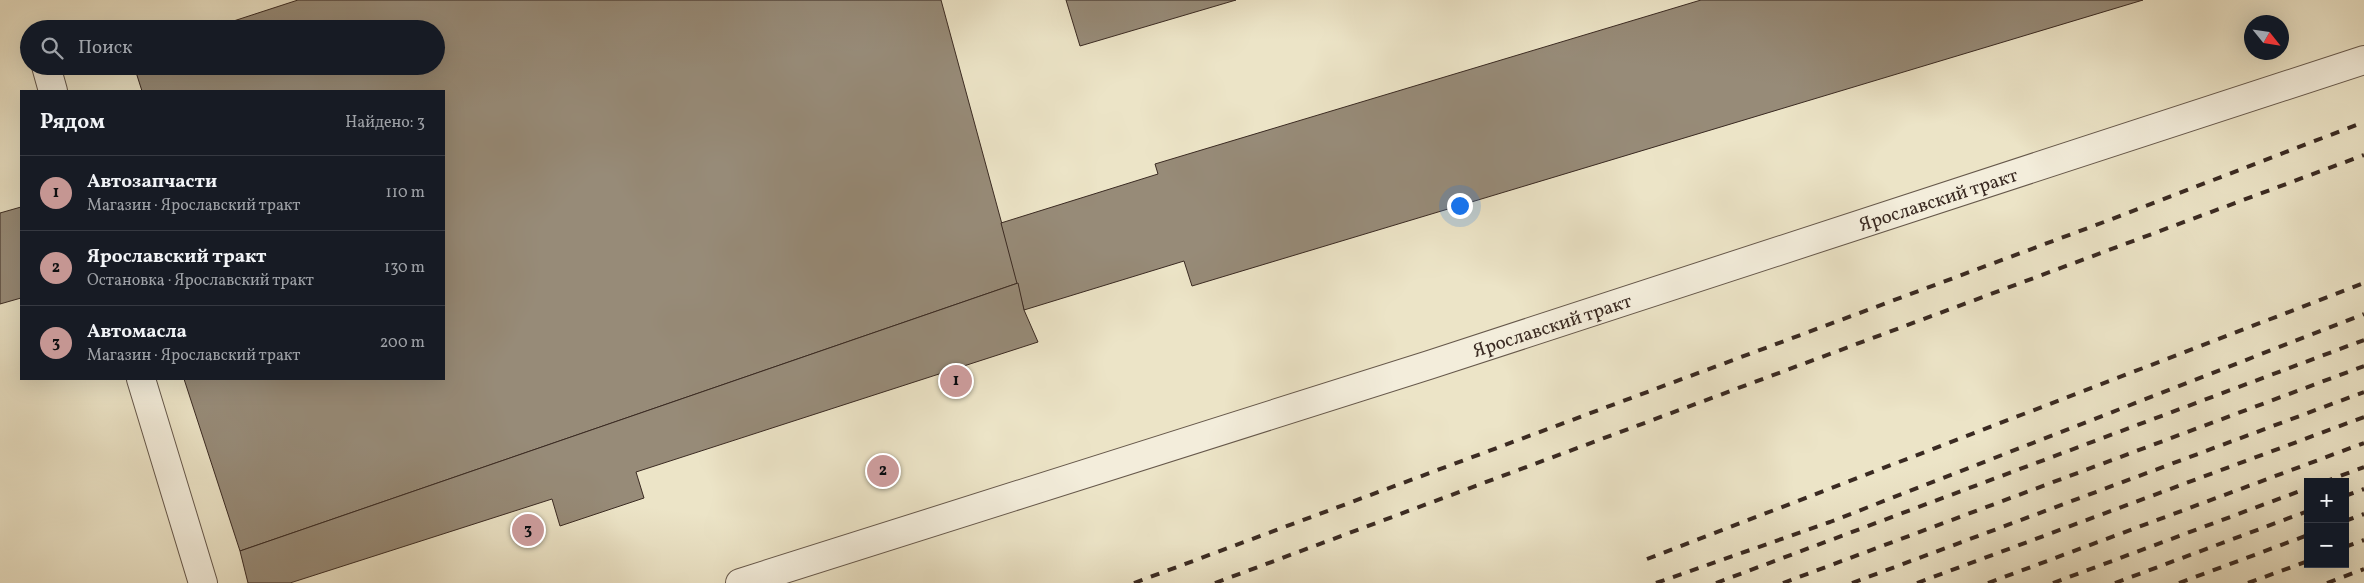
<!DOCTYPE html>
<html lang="ru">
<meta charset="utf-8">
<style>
body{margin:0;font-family:Vollkorn,serif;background:#20242c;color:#f1f3f6}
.controls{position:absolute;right:15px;bottom:15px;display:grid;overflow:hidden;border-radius:0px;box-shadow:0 5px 20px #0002}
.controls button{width:45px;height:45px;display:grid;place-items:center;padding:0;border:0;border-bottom:1px solid #363941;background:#171b24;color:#f1f3f6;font:25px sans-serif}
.compass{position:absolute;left:2244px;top:15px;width:45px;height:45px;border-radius:50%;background:#171b24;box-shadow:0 5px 20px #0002;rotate:120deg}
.you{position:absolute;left:1459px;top:205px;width:18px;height:18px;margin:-12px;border:4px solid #fff;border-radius:50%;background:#1a73e8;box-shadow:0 0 0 8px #1a73e833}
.badge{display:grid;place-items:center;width:32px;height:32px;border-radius:50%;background:#c59692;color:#111;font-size:16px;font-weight:700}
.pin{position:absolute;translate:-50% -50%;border:2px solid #fff;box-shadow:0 1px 5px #0006}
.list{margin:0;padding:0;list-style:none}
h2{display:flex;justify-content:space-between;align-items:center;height:65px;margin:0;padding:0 20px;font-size:21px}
h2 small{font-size:16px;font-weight:400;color:#9ea1a6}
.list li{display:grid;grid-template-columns:32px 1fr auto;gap:15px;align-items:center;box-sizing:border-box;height:75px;padding:0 20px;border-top:1px solid #363941}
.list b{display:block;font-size:19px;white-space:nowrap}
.list p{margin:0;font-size:16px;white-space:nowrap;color:#9ea1a6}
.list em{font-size:16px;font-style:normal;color:#9ea1a6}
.icon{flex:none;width:28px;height:28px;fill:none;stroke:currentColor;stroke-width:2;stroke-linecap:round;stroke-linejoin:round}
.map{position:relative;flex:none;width:2364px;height:583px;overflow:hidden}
.search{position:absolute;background:#171b24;box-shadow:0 5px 20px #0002;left:20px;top:20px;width:425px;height:55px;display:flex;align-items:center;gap:12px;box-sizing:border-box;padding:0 18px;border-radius:28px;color:#9ea1a6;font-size:19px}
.panel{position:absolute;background:#171b24;box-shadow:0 5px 20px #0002;left:20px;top:90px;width:425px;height:290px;border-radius:0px}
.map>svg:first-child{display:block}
</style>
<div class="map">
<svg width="2364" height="583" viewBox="0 0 2364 583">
<rect width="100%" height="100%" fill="#ece4c7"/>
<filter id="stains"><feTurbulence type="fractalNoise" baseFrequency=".004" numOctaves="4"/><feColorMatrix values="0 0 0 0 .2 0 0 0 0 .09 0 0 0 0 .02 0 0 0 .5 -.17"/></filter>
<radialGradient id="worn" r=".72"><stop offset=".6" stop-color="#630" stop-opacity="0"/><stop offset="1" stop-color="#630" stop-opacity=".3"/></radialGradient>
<!-- building -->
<g fill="#978b78" stroke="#3a2a22">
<polygon points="298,0 941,0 1018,283 240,551 184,379 444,379 444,91 142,91 134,66 436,66 436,29 209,29"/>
<polygon points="1066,0 1236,0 1080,46"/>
<polygon points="1701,0 2143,0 1192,286 1184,261 1024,310 1001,223 1158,174 1155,164"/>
<polygon points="21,207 21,298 0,304 0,213"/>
<polygon points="1018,283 1024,310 1038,342 636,472 644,498 560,526 552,499 290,583 248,583 240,551"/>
</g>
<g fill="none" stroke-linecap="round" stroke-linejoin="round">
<!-- minor casing -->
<g stroke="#66584b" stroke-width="30">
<g id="minor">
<polyline points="46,66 53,91"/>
<polyline points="141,379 203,583"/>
<path id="s1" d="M 740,583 L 1429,365 L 2364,60"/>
</g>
</g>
<!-- minor -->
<use href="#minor" stroke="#f3eddb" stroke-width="28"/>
<!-- rail -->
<g stroke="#3a2a22" stroke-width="4" stroke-dasharray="9 9" stroke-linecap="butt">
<polyline points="2324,482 2364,467"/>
<polyline points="2345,496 2364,489"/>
<polyline points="2345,521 2364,514"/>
<polyline points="2345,547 2364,540"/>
<polyline points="1647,559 2364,283"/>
<polyline points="1134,583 2104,222 2364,122"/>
<polyline points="1215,583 2364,155"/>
<polyline points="1656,583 1830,522 2364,314"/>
<polyline points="1716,583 2364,340"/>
<polyline points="1783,583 2364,366"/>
<polyline points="1852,583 2364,392"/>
<polyline points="1917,583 2364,417"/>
<polyline points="1988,583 2364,443"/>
<polyline points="2053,583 2308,488"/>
<polyline points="2115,583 2308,511"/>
<polyline points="2179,583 2308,535"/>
<polyline points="2248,583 2308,561"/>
<polyline points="2327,583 2364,569"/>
</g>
</g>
<g text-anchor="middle" stroke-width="4" stroke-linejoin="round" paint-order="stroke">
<!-- street labels -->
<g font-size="19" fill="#3a2a22" stroke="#f3eddb">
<text dy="7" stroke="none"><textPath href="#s1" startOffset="1258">Ярославский тракт</textPath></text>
<text dy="7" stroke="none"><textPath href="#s1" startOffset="852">Ярославский тракт</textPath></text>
</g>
</g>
<rect width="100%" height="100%" filter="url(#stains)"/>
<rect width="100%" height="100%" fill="url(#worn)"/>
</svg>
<div class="controls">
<button>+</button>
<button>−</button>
</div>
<svg class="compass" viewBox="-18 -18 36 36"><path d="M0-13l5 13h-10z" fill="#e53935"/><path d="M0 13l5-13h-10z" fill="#9ea1a6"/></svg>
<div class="you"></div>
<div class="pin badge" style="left:956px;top:381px">1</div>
<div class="pin badge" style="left:883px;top:471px">2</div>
<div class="pin badge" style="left:528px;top:530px">3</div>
<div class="search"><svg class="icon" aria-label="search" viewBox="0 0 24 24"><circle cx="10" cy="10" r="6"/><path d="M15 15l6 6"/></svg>Поиск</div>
<section class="panel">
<h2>Рядом<small>Найдено: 3</small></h2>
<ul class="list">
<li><span class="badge">1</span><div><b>Автозапчасти</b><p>Магазин · Ярославский тракт</p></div><em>110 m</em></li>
<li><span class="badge">2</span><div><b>Ярославский тракт</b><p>Остановка · Ярославский тракт</p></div><em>130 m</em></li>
<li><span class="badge">3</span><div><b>Автомасла</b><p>Магазин · Ярославский тракт</p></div><em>200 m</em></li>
</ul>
</section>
</div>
